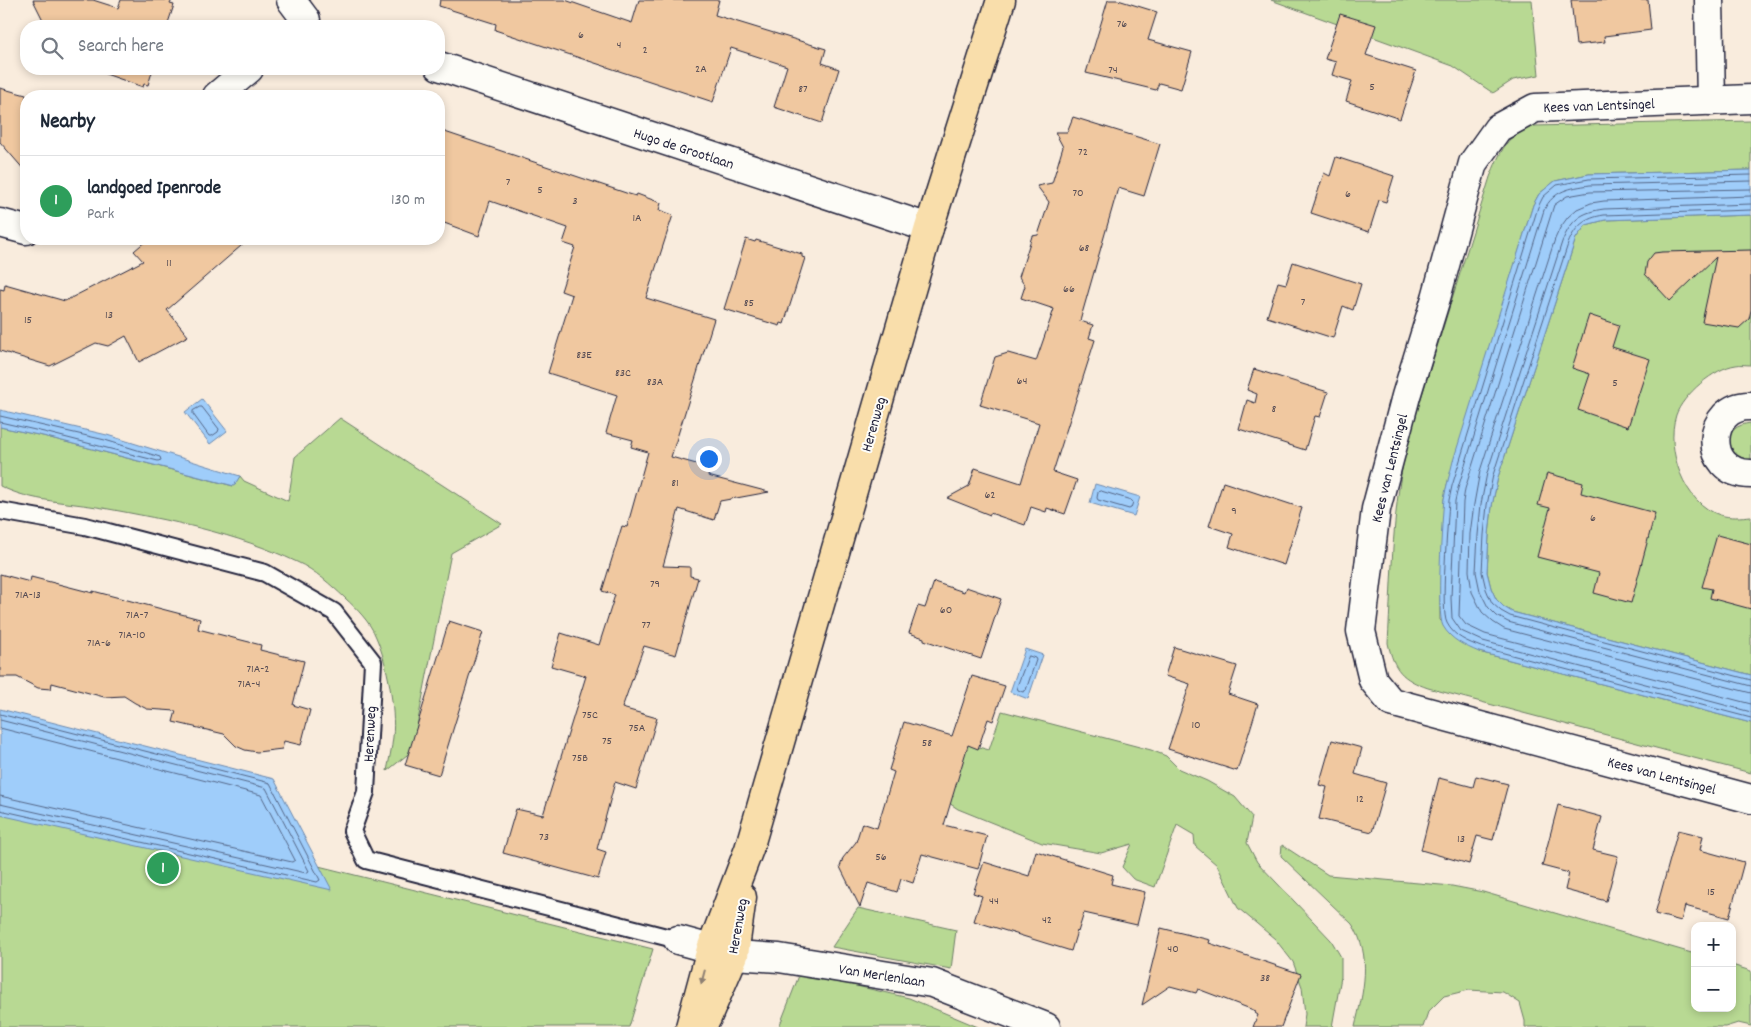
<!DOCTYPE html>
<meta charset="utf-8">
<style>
body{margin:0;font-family:Dekko,sans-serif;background:#f6f6f7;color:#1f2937}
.controls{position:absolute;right:15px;bottom:15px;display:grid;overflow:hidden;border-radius:10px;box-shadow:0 2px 8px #0003}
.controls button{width:45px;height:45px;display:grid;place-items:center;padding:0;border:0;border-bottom:1px solid #e0e1e3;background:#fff;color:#1f2937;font:25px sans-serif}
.you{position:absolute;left:708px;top:458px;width:18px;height:18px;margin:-12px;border:4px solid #fff;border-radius:50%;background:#1a73e8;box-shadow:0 0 0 8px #1a73e833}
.badge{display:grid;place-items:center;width:32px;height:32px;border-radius:50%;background:#22223b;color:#fff;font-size:16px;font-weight:700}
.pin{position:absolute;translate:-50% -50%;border:2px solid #fff;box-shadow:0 1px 5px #0006}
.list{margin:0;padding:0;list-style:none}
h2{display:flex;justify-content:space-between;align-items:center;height:65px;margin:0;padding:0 20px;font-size:21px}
h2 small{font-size:16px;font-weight:400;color:#747a83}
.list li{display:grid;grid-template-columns:32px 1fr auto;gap:15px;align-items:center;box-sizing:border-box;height:90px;padding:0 20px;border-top:1px solid #e0e1e3}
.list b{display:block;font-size:19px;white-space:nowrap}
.list p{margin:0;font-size:16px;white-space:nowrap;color:#747a83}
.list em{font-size:16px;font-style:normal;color:#747a83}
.icon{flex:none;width:28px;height:28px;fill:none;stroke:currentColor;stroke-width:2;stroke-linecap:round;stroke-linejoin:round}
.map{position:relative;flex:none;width:1751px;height:1027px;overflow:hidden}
.search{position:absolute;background:#fff;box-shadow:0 2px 8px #0003;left:20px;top:20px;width:425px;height:55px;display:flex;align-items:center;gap:12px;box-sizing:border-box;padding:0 18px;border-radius:20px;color:#747a83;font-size:19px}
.panel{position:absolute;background:#fff;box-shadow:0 2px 8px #0003;left:20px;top:90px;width:425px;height:155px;border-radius:20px}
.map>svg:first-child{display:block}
</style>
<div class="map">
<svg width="1751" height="1027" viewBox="0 0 1751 1027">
<rect width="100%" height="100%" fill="#f9ecdd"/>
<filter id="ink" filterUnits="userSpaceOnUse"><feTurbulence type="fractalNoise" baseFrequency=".02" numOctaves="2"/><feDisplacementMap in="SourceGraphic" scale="10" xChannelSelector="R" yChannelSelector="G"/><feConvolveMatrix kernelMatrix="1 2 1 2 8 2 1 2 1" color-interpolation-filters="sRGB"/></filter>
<g filter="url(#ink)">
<!-- green -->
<g fill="#b8d993" stroke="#6d7e67">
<polygon points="1271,0 1532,0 1539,75 1513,80 1493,93 1453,66"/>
<path d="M 1751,121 L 1751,170 L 1589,174 L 1555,181 L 1539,194 L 1533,205 L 1447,485 L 1444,499 L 1440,598 L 1440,620 L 1479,652 L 1751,723 L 1751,773 L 1428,688 C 1402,679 1394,670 1388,643 C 1392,575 1392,506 1408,440 L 1490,177 C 1499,155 1508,130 1534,126 Z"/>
<path d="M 1751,215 L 1751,365 C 1746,365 1740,364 1736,365 C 1714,368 1683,395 1676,415 C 1665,449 1684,504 1720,515 C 1730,518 1741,517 1751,516 L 1751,675 L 1512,612 L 1504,607 L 1496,599 L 1491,588 L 1487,572 L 1489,535 L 1492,506 L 1498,477 L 1576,238 L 1586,225 L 1605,220 Z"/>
<path d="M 340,418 L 502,524 L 451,553 L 412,751 L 387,771 C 389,760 392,748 393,737 C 396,709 387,662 376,637 C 370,622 357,609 345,598 C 331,585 315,570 297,562 C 236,533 169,520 103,508 C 69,502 31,502 0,486 L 0,427 L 43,436 L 233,486 L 240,476 L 244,481 L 288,501 L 295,457 Z"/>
<path d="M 1751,423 L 1751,461 C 1722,454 1721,426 1751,423 Z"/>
<polygon points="1002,711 1151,750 1166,756 1179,769 1207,781 1235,797 1252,817 1247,843 1257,862 1331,940 1341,957 1341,977 1332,1027 1303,1027 1305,1014 1302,987 1293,962 1275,939 1238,908 1217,865 1195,846 1194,835 1177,825 1155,887 1133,879 1122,867 1132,844 1101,853 1042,843 958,809 940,797 943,737 989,750"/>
<polygon points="0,787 653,949 629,1027 0,1027"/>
<path d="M 1282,845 L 1328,875 L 1452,886 L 1483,892 L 1695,954 L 1695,1008 L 1732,1008 L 1732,965 L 1751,971 L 1751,1026 L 1738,1023 L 1725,1027 L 1525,1027 L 1525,1021 L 1520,1003 L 1503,992 L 1469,990 L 1444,996 L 1428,1012 L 1423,1027 L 1355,1027 C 1363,992 1373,956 1352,924 L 1281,856 Z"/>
<polygon points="858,908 956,930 951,969 832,947"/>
<polygon points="800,973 909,998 978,1027 779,1027"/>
</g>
<!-- water -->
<g fill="#9fcdfa" stroke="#6d89ae">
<path d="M 1751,170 L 1751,215 L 1605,220 L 1586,225 L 1576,238 L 1498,477 L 1492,506 L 1489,535 L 1487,572 L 1491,588 L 1496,599 L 1504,607 L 1512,612 L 1751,675 L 1751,723 L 1479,652 C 1465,646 1451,640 1443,626 C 1436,614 1442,517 1444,499 C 1446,486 1450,474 1453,461 L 1533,205 L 1539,194 L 1555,181 L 1589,174 Z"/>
<polygon points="202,399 227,431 210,444 185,412"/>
<polygon points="0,410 107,435 240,476 234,486 43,436 0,427"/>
<polygon points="1095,484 1140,497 1134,516 1090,503"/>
<polygon points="1025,649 1043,655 1028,699 1010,692"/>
<polygon points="0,709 274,779 332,890 0,815"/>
</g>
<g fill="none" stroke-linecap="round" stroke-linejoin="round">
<!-- shore -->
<g stroke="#546687" stroke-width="1">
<path d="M 1751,175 L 1589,179 L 1557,185 L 1543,197 L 1538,207 L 1452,486 L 1449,500 C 1448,520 1440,611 1447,623 C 1454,637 1468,642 1481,647 L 1751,718"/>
<path d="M 1751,181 L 1590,185 C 1570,188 1554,190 1544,210 L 1458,488 L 1455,501 L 1451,598 L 1452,618 L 1461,631 L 1483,641 L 1751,712"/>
<polyline points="1751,189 1590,192 1567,196 1554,205 1465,489 1463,502 1459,616 1466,625 1485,634 1751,704"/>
<polyline points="1751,196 1604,201 1591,203 1577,209 1568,217 1560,228 1555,239 1480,471 1474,504 1470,534 1469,571 1472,592 1482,612 1493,622 1504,629 1751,693"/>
<path d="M 1751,204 L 1604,209 C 1581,212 1571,220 1562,242 L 1487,473 L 1481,504 L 1478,535 L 1476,572 L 1480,591 L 1488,607 L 1497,616 L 1508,622 L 1751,686"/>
<path d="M 1751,210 L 1604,215 C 1585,218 1575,226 1568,244 L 1493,475 L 1487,505 L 1484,535 L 1482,572 L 1486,589 L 1492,603 L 1501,611 L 1510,616 L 1751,680"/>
<polygon points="200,407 202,407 219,429 218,432 212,436 209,436 193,414 193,411"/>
<polyline points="0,416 105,440 160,457 161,460 158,461 44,432 0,422"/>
<polygon points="1101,491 1131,500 1133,502 1131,508 1129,509 1098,500 1097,498 1098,492"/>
<polygon points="1029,656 1035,658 1036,660 1026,690 1023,692 1018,690 1017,687"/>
<polyline points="0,714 270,783 320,880 317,882 0,810"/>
<polyline points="0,720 266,788 309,871 306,873 0,804"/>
<polyline points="0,728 261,795 295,860 292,862 0,796"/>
</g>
</g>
<!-- building -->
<g fill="#f0c8a0" stroke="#22223b">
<polygon points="33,0 93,0 118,8 121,0 172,0 170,4 174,5 167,26 46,26"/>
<polygon points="440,0 565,0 632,23 639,0 719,0 715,15 826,49 822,63 839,69 822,123 774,107 787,66 731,48 713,102 495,30 496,24 439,6"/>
<polygon points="1108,0 1118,0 1157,12 1148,40 1192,52 1181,89 1159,83 1156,90 1086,73"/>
<polygon points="1571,0 1648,0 1651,30 1604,36 1605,42 1576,45"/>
<polygon points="1340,14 1376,25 1366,55 1416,71 1400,119 1346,101 1352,81 1332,75 1336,62 1325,59"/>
<polygon points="98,69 153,69 148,85 144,84 143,87 97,71"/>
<polygon points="0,88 26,95 26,172 0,142"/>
<polygon points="1073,117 1160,144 1144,196 1118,188 1080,321 1093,325 1089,338 1095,340 1053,472 1077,480 1065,514 1047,508 1046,512 1031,507 1025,525 990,513 990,515 947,498 969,486 975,468 1021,483 1039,423 980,405 995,357 1008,353 1036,361 1054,309 1021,298 1025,286 1019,277 1032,236 1038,235 1049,202 1037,186 1052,183 1063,147 1055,132 1067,132"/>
<polygon points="439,130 629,194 636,196 637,194 661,203 659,210 673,215 646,298 714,319 671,457 711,468 708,476 769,492 720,501 714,520 679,509 663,566 690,567 690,576 698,578 676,655 644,646 622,708 657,718 636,789 615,782 597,849 606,852 598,879 503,853 516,809 543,815 586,676 551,666 561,633 599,645 615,595 602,591 622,526 627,527 648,452 631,447 633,440 606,433 617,395 548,373 572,295 561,291 575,247 563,243 568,228 490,201 479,236 439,221"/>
<polygon points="1336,157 1394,176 1386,202 1379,200 1369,232 1311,213 1324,173 1330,176"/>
<polygon points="148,239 249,239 167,310 188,336 139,362 126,336 108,346 96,343 50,366 0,351 0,289 4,290 5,284 65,301 143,261 134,251"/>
<polygon points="746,239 755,242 756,240 802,254 802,257 805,258 784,324 781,323 780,326 724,309"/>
<polygon points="1751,250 1751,310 1749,319 1739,328 1702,322 1716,257 1670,301 1645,274 1647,262 1654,253 1662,252"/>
<polygon points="1293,262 1361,284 1353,310 1343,306 1333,338 1267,317 1278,282 1286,284"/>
<polygon points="1589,315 1619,325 1612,347 1650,359 1628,427 1578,410 1590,374 1572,368"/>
<polygon points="1254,369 1328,392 1320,417 1315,416 1305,450 1239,429 1247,400 1255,403 1257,394 1247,390"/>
<polygon points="1547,473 1583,483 1581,493 1655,513 1631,603 1594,593 1599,573 1537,557 1550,508 1538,505"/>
<polygon points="1223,482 1302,508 1284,565 1229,547 1233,534 1209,526"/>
<polygon points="1717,535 1751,544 1751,609 1710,598 1712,589 1702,587"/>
<polygon points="0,574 30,582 31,577 93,593 93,591 200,619 198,629 261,645 260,650 304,661 293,705 310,710 301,745 284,741 282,749 257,752 245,750 236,746 224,734 173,722 176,711 147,709 135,703 124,696 104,697 52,683 51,689 38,688 17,677 0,677"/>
<polygon points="934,582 964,592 966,587 1001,599 981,659 924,640 924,638 909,633 918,606 925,608"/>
<polygon points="449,621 483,632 439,775 405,765"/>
<polygon points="1174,647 1237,666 1228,694 1258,704 1237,771 1168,749 1190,684 1165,676"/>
<polygon points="972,676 1005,686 993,721 988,719 978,749 968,745 944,825 987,836 978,869 922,854 913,883 901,879 897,892 868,883 860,907 840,867 843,858 856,842 862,823 877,828 894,772 889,770 904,722 952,736"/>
<polygon points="1332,740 1362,748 1355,774 1386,783 1372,832 1319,819 1327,787 1319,785"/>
<polygon points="1476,776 1508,784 1493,840 1477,836 1469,864 1421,850 1439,778 1473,787"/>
<polygon points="1558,805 1602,817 1593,850 1618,856 1606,901 1565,890 1569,873 1542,866"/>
<polygon points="1678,830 1703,836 1700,850 1744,862 1729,918 1685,906 1681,921 1655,914"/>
<polygon points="1036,851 1113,875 1111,884 1145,892 1137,925 1084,913 1078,932 1077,931 1071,951 974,921 982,896 973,893 984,862 1029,876"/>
<polygon points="1161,928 1210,940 1209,943 1301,974 1281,1027 1253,1027 1258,1015 1255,1013 1256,1011 1198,989 1196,993 1170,986 1142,1005"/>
</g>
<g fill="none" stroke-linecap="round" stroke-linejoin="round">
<!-- lane casing -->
<g stroke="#22223b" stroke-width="20">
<polyline id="lane" points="0,511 85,526 265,573 334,612 373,662 366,792 352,831 366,860 678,940"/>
</g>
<!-- street casing -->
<g stroke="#22223b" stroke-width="31">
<g id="street">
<polyline points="291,0 306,20"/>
<polyline points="1709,0 1711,101"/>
<polyline points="439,66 929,228"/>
<polyline points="217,96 249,69"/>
<polyline points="1751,99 1535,108 1498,128 1473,163 1436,298 1406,396 1376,509 1361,631 1373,680 1391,702 1751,799"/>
<polyline points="0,223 26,230"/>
<path d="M 1751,406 C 1706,404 1701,474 1751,474"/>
<polyline points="678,940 711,949"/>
</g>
</g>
<!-- secondary casing -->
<g stroke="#22223b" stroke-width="31">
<polyline id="secondary" points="711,949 734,955 779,958 932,983 1046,1027"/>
</g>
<!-- primary casing -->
<g stroke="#22223b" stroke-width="31">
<g id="primary">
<polyline points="707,1018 734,955 742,897"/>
<polyline points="690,1027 711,949 749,849 929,228 1001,0"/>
</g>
</g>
<!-- lane -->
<use href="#lane" stroke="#fdfcf7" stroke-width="16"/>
<!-- street -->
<use href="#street" stroke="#fdfcf7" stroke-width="28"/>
<!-- secondary -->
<use href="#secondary" stroke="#fdfcf7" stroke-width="28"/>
<!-- primary -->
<use href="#primary" stroke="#f9deab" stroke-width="28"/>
</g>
<!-- one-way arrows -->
<defs><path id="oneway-solid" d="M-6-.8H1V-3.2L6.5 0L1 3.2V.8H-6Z" transform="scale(1.25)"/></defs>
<use fill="#8e8073" href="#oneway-solid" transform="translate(703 977) rotate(105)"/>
</g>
<g text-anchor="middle" stroke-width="4" stroke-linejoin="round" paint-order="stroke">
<!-- number labels -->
<g font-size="12" fill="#564c54">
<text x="1122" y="27">76</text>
<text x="581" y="38">6</text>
<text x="619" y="48">4</text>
<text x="645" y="53">2</text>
<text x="701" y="72">2A</text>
<text x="1113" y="73">74</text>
<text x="1372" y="90">5</text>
<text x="803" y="92">87</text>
<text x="1083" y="155">72</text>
<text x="508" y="185">7</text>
<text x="540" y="193">5</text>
<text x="1078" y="196">70</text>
<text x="1348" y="197">6</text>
<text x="575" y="204">3</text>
<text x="637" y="221">1A</text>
<text x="1084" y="251">68</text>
<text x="169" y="266">11</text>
<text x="1069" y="292">66</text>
<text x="1303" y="305">7</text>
<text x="749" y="306">85</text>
<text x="109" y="318">13</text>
<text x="28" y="323">15</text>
<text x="584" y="358">83E</text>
<text x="623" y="376">83C</text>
<text x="1022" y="384">64</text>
<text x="655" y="385">83A</text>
<text x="1615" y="386">5</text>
<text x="1274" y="412">8</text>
<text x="675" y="486">81</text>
<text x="990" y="498">62</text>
<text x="1234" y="514">9</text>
<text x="1593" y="521">6</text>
<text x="655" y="587">79</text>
<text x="28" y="598">71A-13</text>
<text x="946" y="613">60</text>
<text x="137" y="618">71A-7</text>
<text x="646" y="628">77</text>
<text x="132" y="638">71A-10</text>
<text x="99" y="646">71A-6</text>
<text x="258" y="672">71A-2</text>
<text x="249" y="687">71A-4</text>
<text x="590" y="718">75C</text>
<text x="1196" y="728">10</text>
<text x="637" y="731">75A</text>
<text x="607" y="744">75</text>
<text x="927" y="746">58</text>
<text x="580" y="761">75B</text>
<text x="1360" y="802">12</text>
<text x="544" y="840">73</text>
<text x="1461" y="842">13</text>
<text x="881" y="860">56</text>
<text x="1711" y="895">15</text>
<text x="994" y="904">44</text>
<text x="1047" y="923">42</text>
<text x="1173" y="952">40</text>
<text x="1265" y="981">38</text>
</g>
<!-- street labels -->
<g font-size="15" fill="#22223b" stroke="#fdfcf7">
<text transform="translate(1599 105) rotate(-2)" y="5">Kees van Lentsingel</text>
<text transform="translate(684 148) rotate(18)" y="5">Hugo de Grootlaan</text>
<text transform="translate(873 424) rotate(-74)" y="5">Herenweg</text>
<text transform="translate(1389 468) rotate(-76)" y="5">Kees van Lentsingel</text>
<text transform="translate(369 734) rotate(-87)" y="5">Herenweg</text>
<text transform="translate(1662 775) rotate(15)" y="5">Kees van Lentsingel</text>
<text transform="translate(737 926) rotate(-80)" y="5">Herenweg</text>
<text transform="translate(882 975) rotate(9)" y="5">Van Merlenlaan</text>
</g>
</g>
</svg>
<div class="controls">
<button>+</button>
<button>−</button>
</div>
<div class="you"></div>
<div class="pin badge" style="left:163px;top:868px;background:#2e9e5b">1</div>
<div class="search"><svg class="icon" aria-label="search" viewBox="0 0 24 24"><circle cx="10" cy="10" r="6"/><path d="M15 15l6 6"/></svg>Search here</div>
<section class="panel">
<h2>Nearby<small></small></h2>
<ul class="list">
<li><span class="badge" style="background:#2e9e5b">1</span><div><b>landgoed Ipenrode</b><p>Park</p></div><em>130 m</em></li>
</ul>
</section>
</div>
